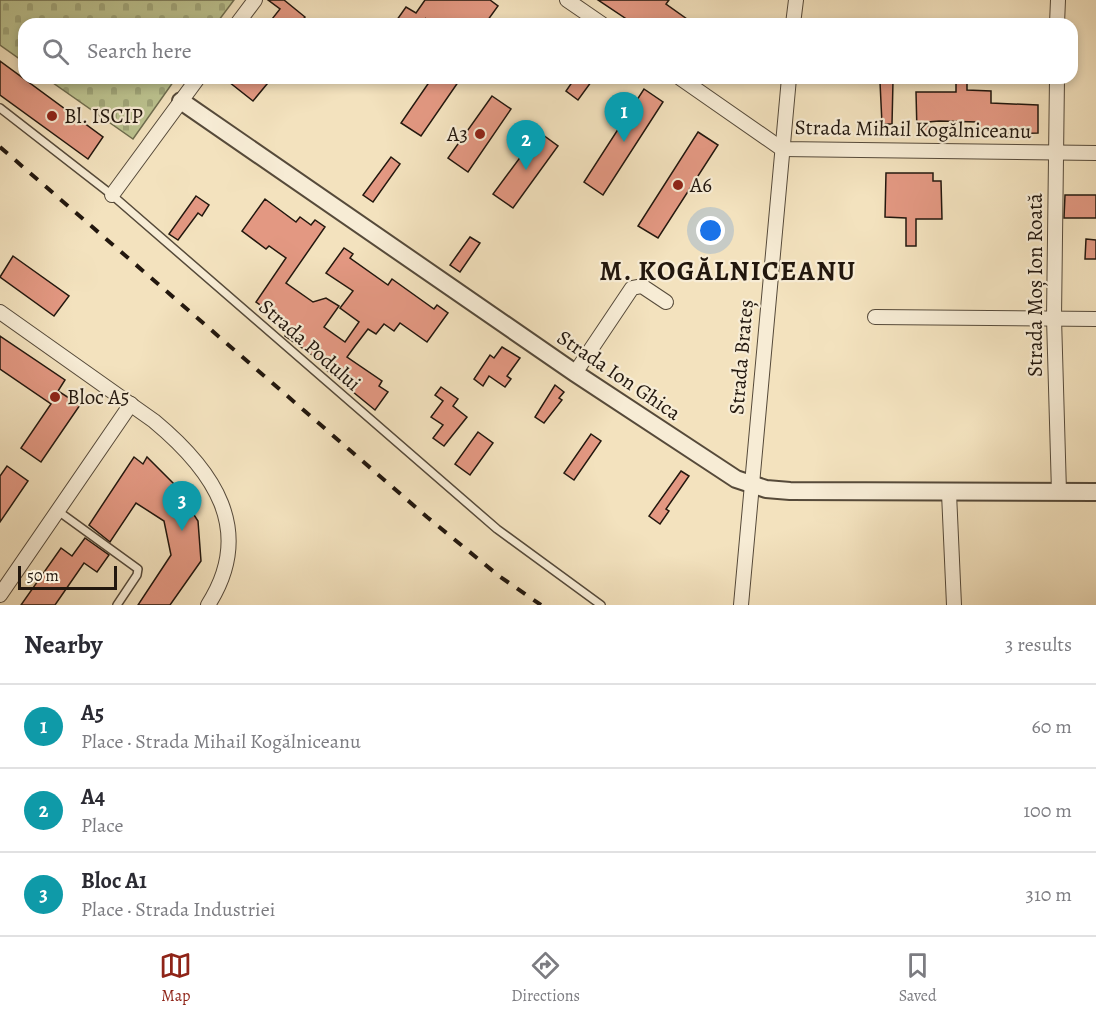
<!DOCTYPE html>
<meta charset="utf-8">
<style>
body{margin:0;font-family:Alegreya,serif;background:#f2f2f3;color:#2b2b33}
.scale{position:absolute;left:18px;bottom:15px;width:99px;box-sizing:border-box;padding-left:6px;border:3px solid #22170e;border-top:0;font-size:16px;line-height:21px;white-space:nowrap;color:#22170e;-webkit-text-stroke:4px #f7ecd5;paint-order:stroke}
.you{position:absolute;left:711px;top:231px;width:21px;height:21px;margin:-15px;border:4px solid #fff;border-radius:50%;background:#1a73e8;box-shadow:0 0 0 9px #1a73e833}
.badge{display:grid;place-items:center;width:39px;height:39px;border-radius:50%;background:#8f2418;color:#fff;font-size:20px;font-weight:700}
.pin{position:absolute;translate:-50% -50px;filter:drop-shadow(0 2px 3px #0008)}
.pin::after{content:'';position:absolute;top:32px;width:21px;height:18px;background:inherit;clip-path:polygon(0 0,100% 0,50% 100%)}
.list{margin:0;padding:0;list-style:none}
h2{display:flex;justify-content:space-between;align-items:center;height:78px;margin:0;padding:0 24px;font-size:26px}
h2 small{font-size:20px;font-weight:400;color:#7c7c81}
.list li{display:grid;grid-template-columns:39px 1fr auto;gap:18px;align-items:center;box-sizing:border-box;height:84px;padding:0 24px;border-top:2px solid #e1e1e2}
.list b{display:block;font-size:22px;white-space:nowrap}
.list p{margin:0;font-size:20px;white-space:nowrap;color:#7c7c81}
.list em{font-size:20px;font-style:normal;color:#7c7c81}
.icon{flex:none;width:33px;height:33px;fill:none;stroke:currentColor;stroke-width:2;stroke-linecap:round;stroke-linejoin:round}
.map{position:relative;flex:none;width:1096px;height:605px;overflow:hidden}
.search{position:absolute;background:#fff;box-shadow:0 3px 9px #0003;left:18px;right:18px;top:18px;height:66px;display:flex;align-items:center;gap:15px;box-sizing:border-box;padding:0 21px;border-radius:18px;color:#7c7c81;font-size:22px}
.sheet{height:330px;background:#fff}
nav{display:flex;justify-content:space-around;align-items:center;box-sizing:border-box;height:84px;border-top:2px solid #e1e1e2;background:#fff;font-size:16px;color:#7c7c81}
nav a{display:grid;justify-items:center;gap:3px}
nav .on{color:#8f2418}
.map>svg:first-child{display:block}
</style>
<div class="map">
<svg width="1096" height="605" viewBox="0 0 1096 605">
<defs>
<pattern id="cemetery-stones" width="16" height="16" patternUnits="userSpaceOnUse" patternTransform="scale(1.5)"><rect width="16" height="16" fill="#bcc390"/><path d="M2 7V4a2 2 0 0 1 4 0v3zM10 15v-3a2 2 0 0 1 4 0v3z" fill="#a1a77b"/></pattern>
</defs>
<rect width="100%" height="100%" fill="#f3e2be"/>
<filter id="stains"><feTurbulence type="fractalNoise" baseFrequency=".00333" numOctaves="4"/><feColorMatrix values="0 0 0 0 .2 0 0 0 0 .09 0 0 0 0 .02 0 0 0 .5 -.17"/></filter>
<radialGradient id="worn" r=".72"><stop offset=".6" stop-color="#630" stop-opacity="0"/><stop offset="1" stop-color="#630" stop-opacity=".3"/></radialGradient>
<!-- cemetery -->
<g fill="url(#cemetery-stones)" stroke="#6f6d4f" stroke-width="1.5">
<polygon points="0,0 234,0 216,24 24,24 24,62 0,45"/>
<polygon points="46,78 176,78 133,139"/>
</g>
<!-- building -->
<g fill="#e39882" stroke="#22170e" stroke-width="1.5">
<polygon points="268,0 284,0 305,17 299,24 279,24 272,19 280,9"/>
<polygon points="425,0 490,0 498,6 485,24 433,24 425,18 431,24 394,24 406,7 416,13"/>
<polygon points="598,0 669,0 666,4 694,24 634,24"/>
<polygon points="0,61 103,137 88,159 0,95"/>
<polygon points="224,78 272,78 253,101"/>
<polygon points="432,78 461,78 421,136 401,123"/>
<polygon points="575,78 594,78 578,100 566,91"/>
<polygon points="956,78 967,78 967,90 991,91 991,103 1038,105 1038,133 1002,134 1002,129 978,129 978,122 939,121 928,122 929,132 917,132 916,92 956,92"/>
<polygon points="893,81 892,124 882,124 880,82"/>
<polygon points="644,89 663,102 603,195 584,182"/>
<polygon points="492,96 511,109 468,172 448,158"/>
<polygon points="539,132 558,146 513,208 493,194"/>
<polygon points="698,132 718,145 658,238 638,226"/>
<polygon points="391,157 400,164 373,202 363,195"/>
<polygon points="886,173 933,173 933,181 941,181 942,219 916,219 916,246 906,246 906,218 885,217"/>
<polygon points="1065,195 1096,195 1096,218 1064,218"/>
<polygon points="196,196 209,205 202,216 198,213 178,240 169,234"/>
<polygon points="265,199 296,222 300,217 311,225 315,220 325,227 286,283 313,302 326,298 339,306 324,327 345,342 359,322 340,308 353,291 326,273 344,248 353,254 350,258 388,285 392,279 434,309 437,305 448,313 427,342 400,323 394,331 384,324 376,334 368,329 355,346 347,357 382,381 379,386 388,392 375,410 325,369 328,366 285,336 287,332 275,323 279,318 256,302 286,258 269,246 266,249 242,231"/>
<polygon points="470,237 480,243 460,272 450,265"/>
<polygon points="1086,239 1096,240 1096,259 1085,259"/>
<polygon points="13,256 69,296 54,316 0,277"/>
<polygon points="0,336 65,380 58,391 80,405 41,462 21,448 51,404 0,369"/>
<polygon points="502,347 520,358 507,376 511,379 505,387 489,376 483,386 474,379 490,355 494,358"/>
<polygon points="555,385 564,392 559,398 562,400 544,423 535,417"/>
<polygon points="441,387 458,399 453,406 467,417 444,446 433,438 443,425 431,417 443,401 435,395"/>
<polygon points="478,432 493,443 470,475 455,464"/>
<polygon points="591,434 601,441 574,480 564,473"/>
<polygon points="134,457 143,464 147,457 174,484 198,521 201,561 170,605 138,605 171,555 164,521 136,503 110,542 89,525"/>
<polygon points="7,466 28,481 0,522 0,476"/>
<polygon points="681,471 689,476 666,509 669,511 660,524 649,516"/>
<polygon points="85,538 109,555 97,572 84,563 55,605 21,605 61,548 72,556"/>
</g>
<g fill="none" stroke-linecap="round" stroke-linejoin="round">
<!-- service casing -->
<g stroke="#564a3a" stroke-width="10">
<g id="service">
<polyline points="0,108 112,195 497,529 601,605"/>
<polyline points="58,511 138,569 137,575 117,605"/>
</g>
</g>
<!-- minor casing -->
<g stroke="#564a3a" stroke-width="16">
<g id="minor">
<polyline points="567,0 602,24"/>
<polyline points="237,24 255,0"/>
<polyline points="793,24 796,0"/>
<polyline points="1057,24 1058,0"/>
<polyline points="680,78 782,149 1096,153"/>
<polyline points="1057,78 1054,318 1059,492"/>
<polyline points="112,195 198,78"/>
<path d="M 0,312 L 154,421 C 213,470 256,530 208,605"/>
<polyline points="875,317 1096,319"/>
<polyline points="575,373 632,288 642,286 666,302"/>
<polyline points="949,493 954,605"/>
<polyline points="0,595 131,404"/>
<polyline points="741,605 789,78"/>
</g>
</g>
<!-- tertiary casing -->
<g stroke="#564a3a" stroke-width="20">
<polyline id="tertiary" points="181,101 575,373 736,479 766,489 790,491 1096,492"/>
</g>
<!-- service -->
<use href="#service" stroke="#f7ecd5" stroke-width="7"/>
<!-- minor -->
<use href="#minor" stroke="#f7ecd5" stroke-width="14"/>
<!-- tertiary -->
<use href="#tertiary" stroke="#f7ecd5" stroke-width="16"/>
<!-- rail -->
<polyline stroke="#22170e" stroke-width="4" stroke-dasharray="10 10" stroke-linecap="butt" points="0,147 427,517 499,576 541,605"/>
</g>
<!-- markers -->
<g fill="#8f2418" stroke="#f7ecd5" stroke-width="2">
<circle cx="52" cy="116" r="6"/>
<circle cx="480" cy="134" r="6"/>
<circle cx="678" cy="185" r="6"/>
<circle cx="55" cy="397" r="6"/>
</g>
<g text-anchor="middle" stroke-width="4.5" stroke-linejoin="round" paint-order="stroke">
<!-- poi labels -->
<g font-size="21" fill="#22170e" stroke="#f7ecd5" text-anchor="start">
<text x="64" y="123">Bl. ISCIP</text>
<text x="468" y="141" text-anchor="end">A3</text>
<text x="690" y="192">A6</text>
<text x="67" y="404">Bloc A5</text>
</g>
<!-- street labels -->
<g font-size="21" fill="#22170e" stroke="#f7ecd5">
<text transform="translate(913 129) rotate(1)" y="7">Strada Mihail Kogălniceanu</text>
<text transform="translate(1035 285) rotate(-90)" y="7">Strada Moș Ion Roată</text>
<text transform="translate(310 345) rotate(41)" y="7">Strada Podului</text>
<text transform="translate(741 357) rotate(-85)" y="7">Strada Brateș</text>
<text transform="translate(619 375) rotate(34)" y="7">Strada Ion Ghica</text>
</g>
<!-- district labels -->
<g font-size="27" font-weight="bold" letter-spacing="1.5" fill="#22170e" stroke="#f7ecd5">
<text x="728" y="280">M. KOGĂLNICEANU</text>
</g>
</g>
<rect width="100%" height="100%" filter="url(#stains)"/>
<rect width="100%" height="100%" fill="url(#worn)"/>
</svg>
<div class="scale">50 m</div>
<div class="you"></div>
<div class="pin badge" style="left:624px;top:142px;background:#0f9aa8">1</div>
<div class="pin badge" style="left:526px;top:170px;background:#0f9aa8">2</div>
<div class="pin badge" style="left:182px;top:531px;background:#0f9aa8">3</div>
<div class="search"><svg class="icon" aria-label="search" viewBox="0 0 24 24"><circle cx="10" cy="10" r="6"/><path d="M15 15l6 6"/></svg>Search here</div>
</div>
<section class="sheet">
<h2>Nearby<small>3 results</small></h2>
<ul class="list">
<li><span class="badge" style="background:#0f9aa8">1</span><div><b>A5</b><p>Place · Strada Mihail Kogălniceanu</p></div><em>60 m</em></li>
<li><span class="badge" style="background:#0f9aa8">2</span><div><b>A4</b><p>Place</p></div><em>100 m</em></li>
<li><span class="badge" style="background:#0f9aa8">3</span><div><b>Bloc A1</b><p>Place · Strada Industriei</p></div><em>310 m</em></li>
</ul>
</section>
<nav>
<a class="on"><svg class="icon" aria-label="map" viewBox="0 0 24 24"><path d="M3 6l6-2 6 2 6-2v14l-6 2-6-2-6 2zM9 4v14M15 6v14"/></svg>Map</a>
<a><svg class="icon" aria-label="directions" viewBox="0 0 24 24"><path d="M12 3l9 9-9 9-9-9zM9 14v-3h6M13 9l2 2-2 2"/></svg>Directions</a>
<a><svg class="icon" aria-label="saved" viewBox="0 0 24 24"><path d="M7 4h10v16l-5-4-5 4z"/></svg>Saved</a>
</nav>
